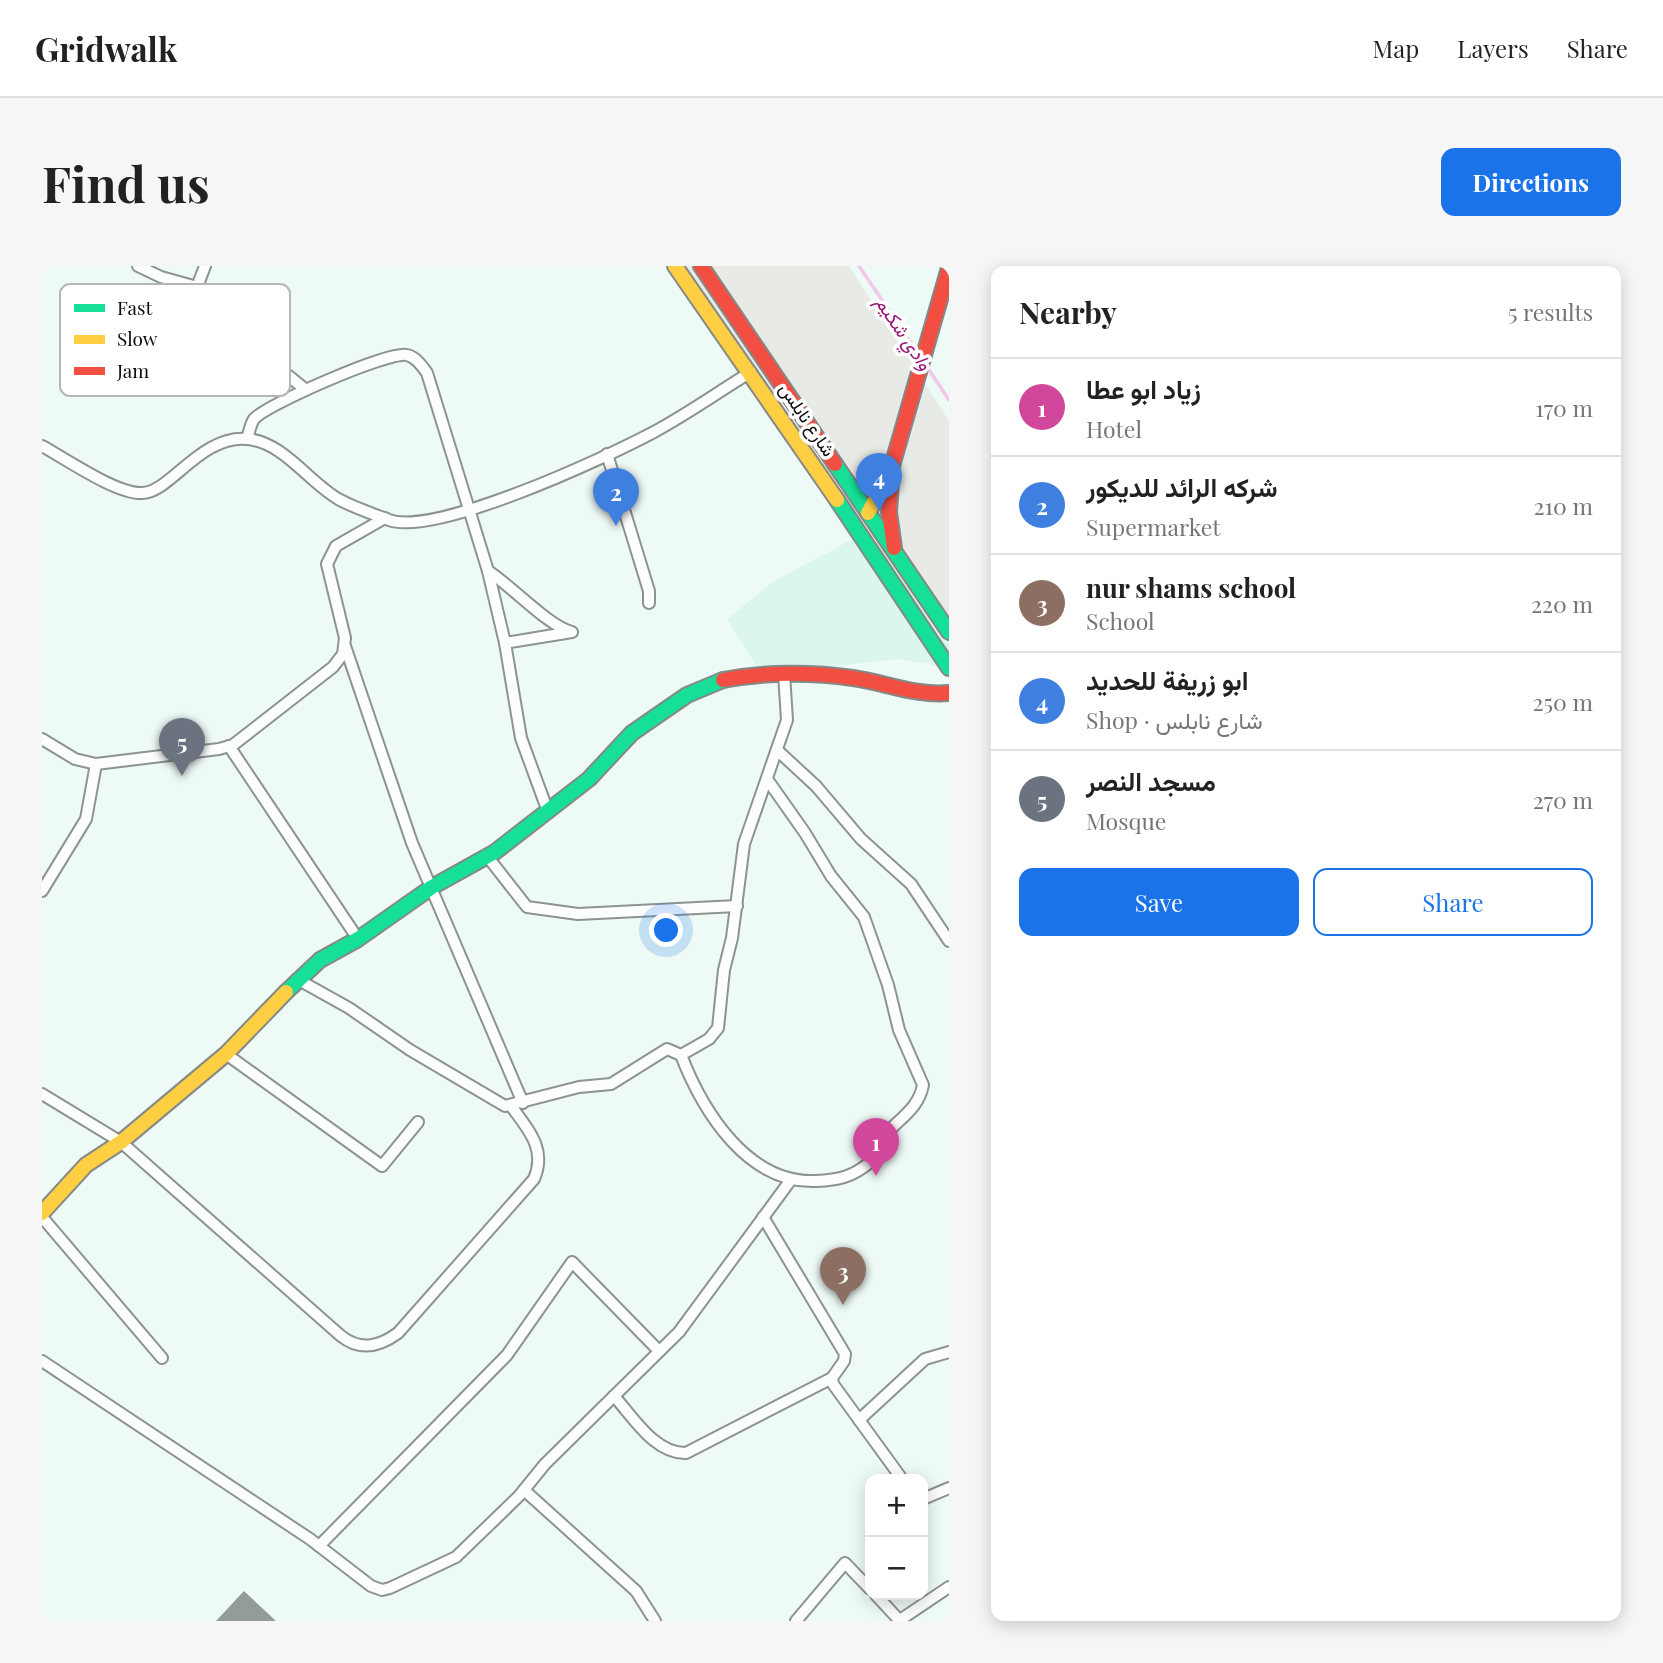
<!DOCTYPE html>
<meta charset="utf-8">
<style>
body{margin:0;font-family:"Playfair Display",Vazirmatn,serif;background:#f6f6f6;color:#222}
.controls{position:absolute;right:21px;bottom:21px;display:grid;overflow:hidden;border-radius:14px;box-shadow:0 4px 18px #0003}
.controls button{width:63px;height:63px;display:grid;place-items:center;padding:0;border:0;border-bottom:2px solid #e0e0e0;background:#fff;color:#222;font:35px sans-serif}
.you{position:absolute;left:625px;top:665px;width:24px;height:24px;margin:-18px;border:5px solid #fff;border-radius:50%;background:#1a73e8;box-shadow:0 0 0 10px #1a73e833}
.badge{display:grid;place-items:center;width:46px;height:46px;border-radius:50%;background:#1a73e8;color:#fff;font-size:23px;font-weight:700}
.pin{position:absolute;translate:-50% -58px;filter:drop-shadow(0 2px 4px #0008)}
.pin::after{content:'';position:absolute;top:37px;width:24px;height:21px;background:inherit;clip-path:polygon(0 0,100% 0,50% 100%)}
.list{margin:0;padding:0;list-style:none}
h2{display:flex;justify-content:space-between;align-items:center;height:91px;margin:0;padding:0 28px;font-size:30px}
h2 small{font-size:23px;font-weight:400;color:#767676}
.list li{display:grid;grid-template-columns:46px 1fr auto;gap:21px;align-items:center;box-sizing:border-box;height:98px;padding:0 28px;border-top:2px solid #e0e0e0}
.list b{display:block;font-size:26px;white-space:nowrap}
.list p{margin:0;font-size:23px;white-space:nowrap;color:#767676}
.list em{font-size:23px;font-style:normal;color:#767676}
.actions{display:flex;gap:14px;padding:21px 28px}
.actions a{flex:1;padding:16px 0;border:2px solid #1a73e8;border-radius:14px;text-align:center;font-size:24px;color:#1a73e8}
.actions .main{background:#1a73e8;color:#fff}
.map{position:relative;flex:none;width:907px;height:1355px;overflow:hidden;border-radius:14px}
header{display:flex;align-items:center;gap:42px;box-sizing:border-box;height:98px;padding:0 35px;background:#fff;border-bottom:2px solid #e0e0e0}
header strong{font-size:33px}
nav{display:flex;gap:38px;margin-inline-start:auto;font-size:24px}
.intro{display:flex;align-items:center;justify-content:space-between;box-sizing:border-box;height:168px;padding:0 42px}
h1{margin:0;font-size:49px}
.button{padding:18px 32px;border-radius:14px;background:#1a73e8;color:#fff;font-size:24px;font-weight:700}
main{display:flex;gap:42px;padding:0 42px}
aside{flex:1;background:#fff;border-radius:14px;box-shadow:0 4px 18px #0003}
.map>svg:first-child{display:block}
</style>
<header>
<strong>Gridwalk</strong>
<nav><a>Map</a><a>Layers</a><a>Share</a></nav>
</header>
<div class="intro"><h1>Find us</h1><a class="button">Directions</a></div>
<main>
<div class="map">
<svg width="907" height="1355" viewBox="0 0 907 1355">
<rect width="100%" height="100%" fill="#eefaf6"/>
<!-- industrial -->
<polygon fill="#e8ebe5" points="637,0 807,0 907,155 907,372 828,264 754,178"/>
<!-- farmland -->
<polygon fill="#daf6ef" points="828,264 907,372 907,401 855,393 720,409 685,353 732,315"/>
<g fill="none" stroke-linecap="round" stroke-linejoin="round">
<!-- stream -->
<g stroke="#f3c6ec" stroke-width="3.5">
<polyline points="817,0 877,89"/>
<polyline points="883,98 907,134"/>
</g>
</g>
<!-- building -->
<polygon fill="#949c98" points="202,1325 234,1355 174,1355"/>
<g fill="none" stroke-linecap="round" stroke-linejoin="round">
<!-- street casing -->
<g stroke="#8d9391" stroke-width="14">
<g id="street">
<polyline points="96,0 119,11 155,21 175,37 186,61 264,124"/>
<polyline points="155,21 163,0"/>
<path d="M 205,173 C 207,167 208,159 212,153 C 225,138 347,85 365,89 C 374,91 380,100 385,107 L 446,305 L 463,377 L 479,472 L 505,543"/>
<path d="M 0,180 C 24,193 74,228 100,227 C 128,227 159,168 206,173 C 243,177 267,217 298,234 C 313,242 331,248 347,254 C 393,271 563,192 610,167 C 644,149 676,126 709,106"/>
<polyline points="565,188 607,325 607,337"/>
<path d="M 446,305 C 471,321 506,360 530,366 L 463,377"/>
<polyline points="303,380 370,577 481,837"/>
<polyline points="0,473 33,493 54,498"/>
<polyline points="187,480 316,673"/>
<polyline points="735,484 774,520 819,573 869,618 907,675"/>
<path d="M 725,513 L 763,567 L 789,610 L 822,651 L 846,719 L 857,764 L 881,819 C 876,845 855,853 840,873 C 835,880 834,889 828,896 C 811,911 796,914 774,915 C 706,918 661,846 639,789 L 667,773 L 676,762 L 682,704 L 690,672 L 702,578 L 745,454 L 742,408"/>
<polyline points="445,590 485,641 536,648 695,640"/>
<polyline points="0,625 44,553 54,498 177,483 191,479 291,401 301,388 303,372 285,298 294,280 343,252"/>
<polyline points="255,713 307,742 368,784 463,840 537,821 569,818 625,783 639,789"/>
<polyline points="184,788 340,900 376,856"/>
<path d="M 0,828 L 79,876 L 299,1070 C 318,1085 337,1081 356,1067 L 492,913 C 505,883 486,863 469,840"/>
<polyline points="0,951 120,1092"/>
<polyline points="721,951 803,1088 802,1095 790,1112 791,1118 860,1213"/>
<polyline points="0,1095 268,1273 329,1320 340,1324 348,1322 414,1291 477,1230 503,1198 637,1066 748,915"/>
<path d="M 572,1130 C 591,1151 613,1188 644,1187 L 790,1112"/>
<polyline points="817,1154 883,1093 907,1086"/>
<polyline points="482,1224 594,1325 613,1355"/>
<polyline points="881,1233 907,1222"/>
<polyline points="277,1280 465,1089 530,996 617,1085"/>
<polyline points="834,1329 858,1355"/>
<polyline points="858,1354 907,1321"/>
<polyline points="754,1355 803,1297 828,1323"/>
</g>
</g>
<!-- fast casing -->
<g stroke="#848987" stroke-width="18">
<g id="fast">
<polyline points="793,198 907,366"/>
<polyline points="795,234 907,402"/>
<polyline points="244,726 278,694 316,673 390,621 453,586 547,513 590,467 645,429 681,414"/>
</g>
</g>
<!-- slow casing -->
<g stroke="#848987" stroke-width="18">
<g id="slow">
<polyline points="633,0 795,234"/>
<polyline points="826,247 847,208"/>
<polyline points="0,947 44,899 79,876 184,788 244,726"/>
</g>
</g>
<!-- jam casing -->
<g stroke="#848987" stroke-width="18">
<g id="jam">
<polyline points="659,0 793,198"/>
<polyline points="852,282 847,246 850,200 907,2"/>
<path d="M 681,414 C 722,406 770,406 811,412 C 845,417 873,430 907,427"/>
</g>
</g>
<!-- street -->
<use href="#street" stroke="#fcfefe" stroke-width="10"/>
<!-- fast -->
<use href="#fast" stroke="#16e098" stroke-width="14"/>
<!-- slow -->
<use href="#slow" stroke="#ffcf43" stroke-width="14"/>
<!-- jam -->
<use href="#jam" stroke="#f24e42" stroke-width="14"/>
</g>
<g text-anchor="middle" stroke-width="7" stroke-linejoin="round" paint-order="stroke">
<!-- street labels -->
<g font-size="18" fill="#0b0b0b" stroke="#fff">
<text transform="translate(765 154) rotate(56)" y="6">شارع نابلس</text>
</g>
<!-- water labels -->
<g font-size="19" font-style="italic" fill="#991777" stroke="#fff">
<text transform="translate(862 67) rotate(56)" y="7">وادي شكيم</text>
</g>
</g>
<!-- legend -->
<rect x="18" y="18" width="230" height="112" rx="10" fill="#fff" stroke="#b6b6b6" stroke-width="2"/>
<rect x="32" y="38" width="31" height="8" fill="#16e098"/>
<rect x="32" y="69" width="31" height="9" fill="#ffcf43"/>
<rect x="32" y="101" width="31" height="8" fill="#f24e42"/>
<g font-size="19" fill="#0b0b0b">
<text x="75" y="49">Fast</text>
<text x="75" y="80">Slow</text>
<text x="75" y="112">Jam</text>
</g>
</svg>
<div class="controls">
<button>+</button>
<button>−</button>
</div>
<div class="you"></div>
<div class="pin badge" style="left:834px;top:910px;background:#d1479c">1</div>
<div class="pin badge" style="left:574px;top:260px;background:#3f7fe0">2</div>
<div class="pin badge" style="left:801px;top:1039px;background:#8d6e63">3</div>
<div class="pin badge" style="left:837px;top:245px;background:#3f7fe0">4</div>
<div class="pin badge" style="left:140px;top:510px;background:#6b7280">5</div>
</div>
<aside>
<h2>Nearby<small>5 results</small></h2>
<ul class="list">
<li><span class="badge" style="background:#d1479c">1</span><div><b>زياد ابو عطا</b><p>Hotel</p></div><em>170 m</em></li>
<li><span class="badge" style="background:#3f7fe0">2</span><div><b>شركه الرائد للديكور</b><p>Supermarket</p></div><em>210 m</em></li>
<li><span class="badge" style="background:#8d6e63">3</span><div><b>nur shams school</b><p>School</p></div><em>220 m</em></li>
<li><span class="badge" style="background:#3f7fe0">4</span><div><b>ابو زريفة للحديد</b><p>Shop · شارع نابلس</p></div><em>250 m</em></li>
<li><span class="badge" style="background:#6b7280">5</span><div><b>مسجد النصر</b><p>Mosque</p></div><em>270 m</em></li>
</ul>
<div class="actions"><a class="main">Save</a><a>Share</a></div>
</aside>
</main>
